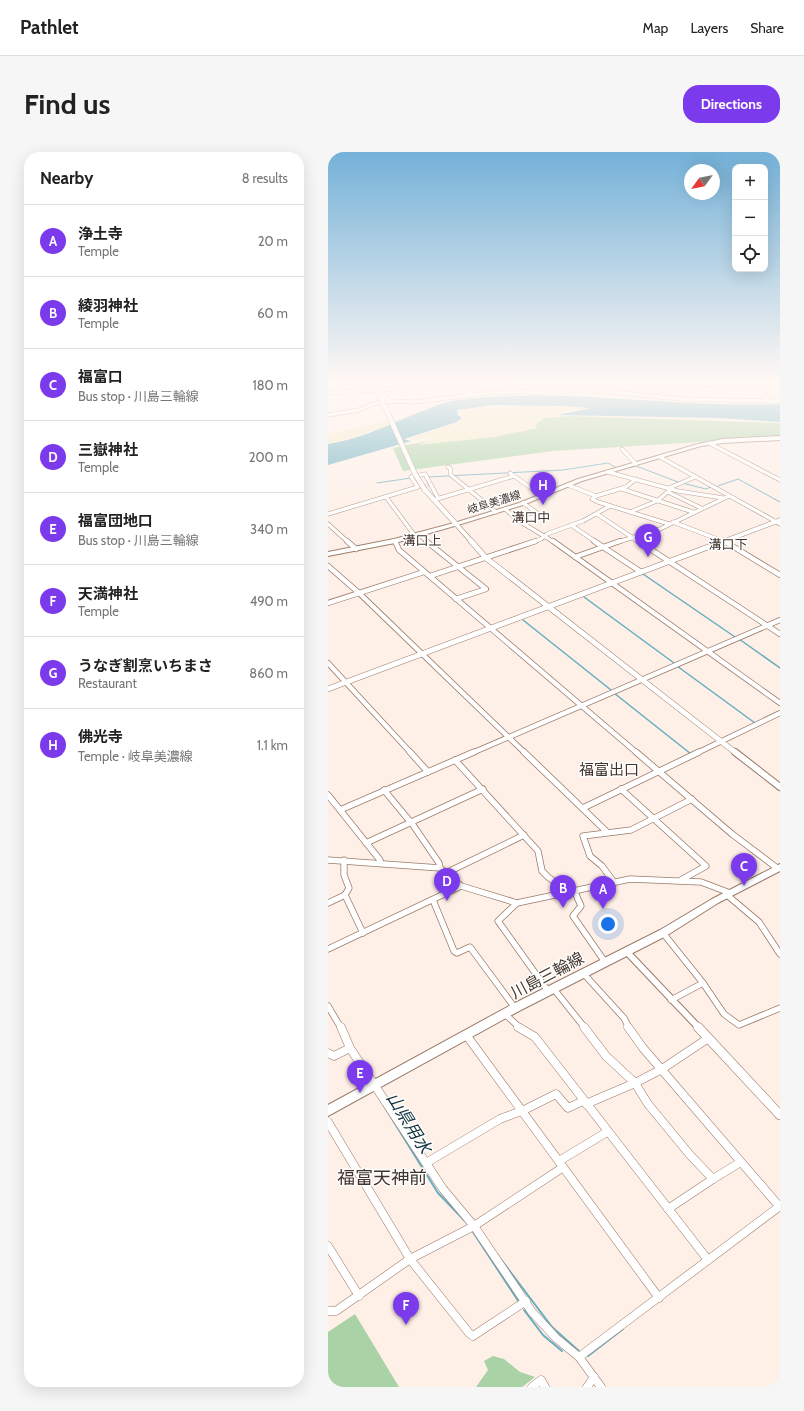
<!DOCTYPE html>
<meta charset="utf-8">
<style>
body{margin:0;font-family:Cabin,"Noto Sans JP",sans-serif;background:#f6f6f6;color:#222}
.controls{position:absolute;right:12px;top:12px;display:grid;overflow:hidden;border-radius:8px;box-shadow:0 4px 16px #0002}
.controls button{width:36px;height:36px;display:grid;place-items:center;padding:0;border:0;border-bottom:1px solid #e0e0e0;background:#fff;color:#222;font:20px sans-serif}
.compass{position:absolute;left:356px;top:12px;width:36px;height:36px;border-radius:50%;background:#fff;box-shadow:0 4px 16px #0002;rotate:237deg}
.you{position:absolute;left:280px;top:772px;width:14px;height:14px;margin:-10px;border:3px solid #fff;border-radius:50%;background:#1a73e8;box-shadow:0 0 0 6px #1a73e833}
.badge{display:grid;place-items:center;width:26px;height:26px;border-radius:50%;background:#7c3aed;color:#fff;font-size:13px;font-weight:700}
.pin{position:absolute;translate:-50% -33px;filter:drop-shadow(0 1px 2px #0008)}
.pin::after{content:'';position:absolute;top:21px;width:14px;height:12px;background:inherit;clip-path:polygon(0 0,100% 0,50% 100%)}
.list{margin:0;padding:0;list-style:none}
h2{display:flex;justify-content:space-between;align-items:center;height:52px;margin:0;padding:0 16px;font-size:17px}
h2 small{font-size:13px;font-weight:400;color:#767676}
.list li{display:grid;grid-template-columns:26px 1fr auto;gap:12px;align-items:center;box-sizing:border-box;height:72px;padding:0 16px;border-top:1px solid #e0e0e0}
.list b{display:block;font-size:15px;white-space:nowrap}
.list p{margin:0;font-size:13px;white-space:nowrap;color:#767676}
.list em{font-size:13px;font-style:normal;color:#767676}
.icon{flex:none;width:22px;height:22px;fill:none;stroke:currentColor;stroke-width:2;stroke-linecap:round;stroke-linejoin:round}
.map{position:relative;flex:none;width:452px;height:1235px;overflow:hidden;border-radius:16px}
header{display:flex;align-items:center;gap:24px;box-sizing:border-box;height:56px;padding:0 20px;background:#fff;border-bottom:1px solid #e0e0e0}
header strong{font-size:19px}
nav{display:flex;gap:22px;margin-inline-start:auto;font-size:14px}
.intro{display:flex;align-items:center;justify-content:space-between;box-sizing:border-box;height:96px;padding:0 24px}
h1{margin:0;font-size:28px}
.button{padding:10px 18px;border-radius:16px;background:#7c3aed;color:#fff;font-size:14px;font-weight:700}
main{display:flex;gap:24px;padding:0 24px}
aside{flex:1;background:#fff;border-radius:16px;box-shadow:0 4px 16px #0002}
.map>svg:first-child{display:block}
</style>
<header>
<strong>Pathlet</strong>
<nav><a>Map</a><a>Layers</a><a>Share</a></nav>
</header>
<div class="intro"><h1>Find us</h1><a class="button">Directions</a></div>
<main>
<aside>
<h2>Nearby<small>8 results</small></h2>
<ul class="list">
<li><span class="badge">A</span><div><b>浄土寺</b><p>Temple</p></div><em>20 m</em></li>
<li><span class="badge">B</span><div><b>綾羽神社</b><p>Temple</p></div><em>60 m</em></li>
<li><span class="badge">C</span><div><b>福富口</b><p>Bus stop · 川島三輪線</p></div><em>180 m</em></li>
<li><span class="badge">D</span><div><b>三嶽神社</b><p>Temple</p></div><em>200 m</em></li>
<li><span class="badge">E</span><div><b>福富団地口</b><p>Bus stop · 川島三輪線</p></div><em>340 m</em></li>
<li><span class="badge">F</span><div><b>天満神社</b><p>Temple</p></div><em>490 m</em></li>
<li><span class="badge">G</span><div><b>うなぎ割烹いちまさ</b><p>Restaurant</p></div><em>860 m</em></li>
<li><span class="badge">H</span><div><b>佛光寺</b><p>Temple · 岐阜美濃線</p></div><em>1.1 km</em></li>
</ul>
</aside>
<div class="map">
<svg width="452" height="1235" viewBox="0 0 452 1235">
<rect width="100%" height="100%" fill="#feefe7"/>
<!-- green -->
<g fill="#a9d2a6">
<polygon points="240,264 449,271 452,272 452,285 225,299 75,319 65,296 206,267"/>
<polygon points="27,1162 71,1235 0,1235 0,1180"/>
<polygon points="165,1204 176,1207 192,1220 207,1225 194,1235 148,1235 160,1218 156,1209"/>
</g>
<!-- sand -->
<g fill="#f3e9c4">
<path d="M 188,253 L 261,256 C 247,259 214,262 207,274 L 210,276 L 167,285 L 91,293 L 106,285 L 80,287 L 132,270 L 136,266 L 132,263 L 131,258 Z"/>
<path d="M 80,265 C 56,275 26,287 0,291 L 0,282 Z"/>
</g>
<!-- water -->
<path fill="#66adc0" d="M 205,243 C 287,244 369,255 452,252 L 452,270 L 392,266 L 230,263 L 264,256 L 234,254 L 166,253 L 129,258 L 130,263 L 134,266 L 129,270 L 76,287 L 83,289 L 0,313 L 0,292 C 40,286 75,265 113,252 C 137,244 179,245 205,243 Z"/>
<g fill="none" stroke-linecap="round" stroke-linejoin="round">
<!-- stream-far2 -->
<g stroke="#66adc0" stroke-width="1">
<polyline points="292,318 308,314 350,330"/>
<polyline points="100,325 235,318 280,311 289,316"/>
<polyline points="49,331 83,326"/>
<polyline points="354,331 378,337 383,335"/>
<polyline points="387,335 410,327 452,350"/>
</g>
<!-- stream-far1 -->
<g stroke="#66adc0" stroke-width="1.5">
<polyline points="315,422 407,485"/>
<polyline points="256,445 346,511"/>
<polyline points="195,468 283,538"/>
<polyline points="411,487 452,516"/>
<polyline points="349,514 427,571"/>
<polyline points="286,541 363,602"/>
</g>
<!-- stream -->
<g stroke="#66adc0" stroke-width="2">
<polyline points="48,941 110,1041 137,1069"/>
<polyline points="145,1080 191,1150"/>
<polyline points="168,1101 224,1175 252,1200"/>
<polyline points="196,1158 215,1183 234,1199"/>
<polyline points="260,1204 295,1177"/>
</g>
<!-- minor-tunnel -->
<polyline stroke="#d9cac2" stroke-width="3.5" stroke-dasharray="3.5 1.5" stroke-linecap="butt" points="90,335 102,333"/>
<!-- minor-far3 casing -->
<g stroke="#9b7b69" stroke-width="4.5">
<g id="minor-far3">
<polyline points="202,227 203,239"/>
<polyline points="230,227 231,236 237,237"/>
<polyline points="326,227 336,246"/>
<polyline points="370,227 376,237"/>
<polyline points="428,227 433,235"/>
<polyline points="327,230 348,227"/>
<polyline points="433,236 440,249"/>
<polyline points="330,237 407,237 452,234"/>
<polyline points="52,238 67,236 69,227"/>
<polyline points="50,240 62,249"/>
<polyline points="0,241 46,238"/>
<polyline points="138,241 143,240 145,227"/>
<polyline points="0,263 31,258 45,252 62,249 87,250 161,241 221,239 274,239 353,247 452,249"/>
<polyline points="381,291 452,328"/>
<polyline points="294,297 308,312"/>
<polyline points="332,305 452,372"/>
<polyline points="120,315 122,316 123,323 168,360"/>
<polyline points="280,320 350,339 395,346"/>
<polyline points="182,321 214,344"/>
<polyline points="240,333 268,344 264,347 270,350 341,372"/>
<polyline points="341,336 367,325"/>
<polyline points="294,337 365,360"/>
<polyline points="340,340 373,356"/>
<polyline points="268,344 298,335 308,327"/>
<polyline points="58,345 87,384"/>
<polyline points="109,347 186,324"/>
<polyline points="177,357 191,369 226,390"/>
<polyline points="302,360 329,349 343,337"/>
<polyline points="0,362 90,335 83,325 97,322 110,346"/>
<polyline points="269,362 311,390"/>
<polyline points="191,369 212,363 195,351"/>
<polyline points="345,370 397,390"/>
<polyline points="0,372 20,390"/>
<polyline points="243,373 268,390"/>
<polyline points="90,382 100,390"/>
<polyline points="205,390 213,387 219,382 255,369 282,354"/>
<polyline points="290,390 332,377 401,344"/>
</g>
</g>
<!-- minor-far2 casing -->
<g stroke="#9b7b69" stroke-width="6">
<g id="minor-far2">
<polyline points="19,389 28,397"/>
<polyline points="67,389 71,398 309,601"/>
<polyline points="98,389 158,437 128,447"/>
<polyline points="225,389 452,551"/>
<polyline points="266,389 313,420"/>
<polyline points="310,389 452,482"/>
<polyline points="396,389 452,423"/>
<polyline points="247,405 292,389"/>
<polyline points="0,414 31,441 197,601"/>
<polyline points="102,424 208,389"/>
<polyline points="0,451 96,420"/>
<polyline points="0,511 83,601"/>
<polyline points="144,601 452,468"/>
<polyline points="369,601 452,561"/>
</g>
</g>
<!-- minor-far1 casing -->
<g stroke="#9b7b69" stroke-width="7">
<g id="minor-far1">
<polyline points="82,600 100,620"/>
<polyline points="196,600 279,680"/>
<polyline points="308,600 404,682 449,716"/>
<polyline points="127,608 210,699 214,719 220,725 239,739"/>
<polyline points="293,637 378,714 353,728"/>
<polyline points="56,638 85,673 111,711 112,716 133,734 189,751 302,727 373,730 402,741"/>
<polyline points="0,643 52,708 52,711"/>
<polyline points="255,656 371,600"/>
<polyline points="12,658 146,600"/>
<polyline points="38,691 155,637"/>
<polyline points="0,708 112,716"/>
<polyline points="16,708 16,723 21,736 17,743 35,781"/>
<polyline points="118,721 196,683"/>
<polyline points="285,729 274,714 262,704 255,684 303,678 364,647"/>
<polyline points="246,738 253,754 245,764 277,810"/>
<polyline points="399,743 431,770 452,802"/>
<polyline points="105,748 126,799 129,801 142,795 187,856"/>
<polyline points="0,751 17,743"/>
<polyline points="189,751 170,769 220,839"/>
<polyline points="335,781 375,831 343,848"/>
<polyline points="0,797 133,734"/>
<polyline points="255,821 296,866 301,876"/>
<polyline points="375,831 396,862 411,873 452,856"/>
<polyline points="225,836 257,876"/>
<polyline points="0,854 13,876"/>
<polyline points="177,862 192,876"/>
</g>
</g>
<!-- minor casing -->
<g stroke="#9b7b69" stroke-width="9">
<g id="minor">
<polyline points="13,875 22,896 115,1037 146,1074 204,1160 228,1186 251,1205 273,1235"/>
<polyline points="190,875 207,885 380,1108"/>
<polyline points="256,875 278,904 307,931 320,952 362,1003 385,1027 411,1011"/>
<polyline points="300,875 315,896 451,1054"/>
<polyline points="139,884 331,1146"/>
<polyline points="0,901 6,904 22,896"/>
<polyline points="258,952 307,931 334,917 379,887"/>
<polyline points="0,970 82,1107 141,1181 145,1184 198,1149"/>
<polyline points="231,1009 279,980"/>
<polyline points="98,1011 172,967 196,958 228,942 240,956 255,949"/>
<polyline points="340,1057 385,1027"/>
<polyline points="0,1094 31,1144"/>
<polyline points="0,1159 8,1159 82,1107 146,1074 234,1016"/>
<polyline points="251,1205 452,1054"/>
<polyline points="204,1235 213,1228 217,1235"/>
<polyline points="259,1235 266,1225"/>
</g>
</g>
<!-- tertiary-far3 casing -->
<g stroke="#9b7b69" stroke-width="5">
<g id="tertiary-far3">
<polyline points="128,372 144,390"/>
<polyline points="394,390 452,368"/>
</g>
</g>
<!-- tertiary-far2 casing -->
<g stroke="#9b7b69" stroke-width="6">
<g id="tertiary-far2">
<polyline points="143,389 158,406 408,601"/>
<polyline points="0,537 396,389"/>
</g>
</g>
<!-- tertiary-far1 casing -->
<g stroke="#9b7b69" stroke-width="8">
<g id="tertiary-far1">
<polyline points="407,600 452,635"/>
<polyline points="298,799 371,876"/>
</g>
</g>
<!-- tertiary casing -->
<g stroke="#9b7b69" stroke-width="10">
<polyline id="tertiary" points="370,875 452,963"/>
</g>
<!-- secondary casing -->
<g stroke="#9b7b69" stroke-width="5.5">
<g id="secondary">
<polyline points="41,227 47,234 54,248"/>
<polyline points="97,338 128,372"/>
</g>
</g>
<!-- primary casing -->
<g stroke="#9b7b69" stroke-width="2">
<g id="primary">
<polygon points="452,284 452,288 395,291 373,294 254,329 195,353 130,373 67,391 0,404 0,400 66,387 126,371 191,351 250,327 370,292 395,287"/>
<polygon points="452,712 452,719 390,751 338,784 191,859 0,964 0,953 183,853 332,778 384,747"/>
</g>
</g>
<!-- minor-far3 -->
<use href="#minor-far3" stroke="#fff" stroke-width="3.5"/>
<!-- minor-far2 -->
<use href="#minor-far2" stroke="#fff" stroke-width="4.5"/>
<!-- minor-far1 -->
<use href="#minor-far1" stroke="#fff" stroke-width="5.5"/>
<!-- minor -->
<use href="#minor" stroke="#fff" stroke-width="8"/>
<!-- tertiary-far3 -->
<use href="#tertiary-far3" stroke="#fff" stroke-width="4"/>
<!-- tertiary-far2 -->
<use href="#tertiary-far2" stroke="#fff" stroke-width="5"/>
<!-- tertiary-far1 -->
<use href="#tertiary-far1" stroke="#fff" stroke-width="6"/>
<!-- tertiary -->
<use href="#tertiary" stroke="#fff" stroke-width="9"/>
<!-- secondary -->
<use href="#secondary" stroke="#fff" stroke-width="4.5"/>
<!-- primary -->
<use href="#primary" fill="#fff" fill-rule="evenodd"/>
<!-- secondary-bridge casing -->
<g stroke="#9b7b69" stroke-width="5.5" stroke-linecap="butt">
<polyline id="secondary-bridge" points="54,248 87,322 97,338"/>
</g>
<!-- secondary-bridge -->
<use href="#secondary-bridge" stroke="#fff" stroke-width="4.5"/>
</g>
<!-- sky -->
<linearGradient id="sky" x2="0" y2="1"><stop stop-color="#74b1d8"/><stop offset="0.57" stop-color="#fff8f4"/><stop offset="1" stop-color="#fff8f4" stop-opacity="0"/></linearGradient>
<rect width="452" height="400" fill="url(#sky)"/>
<g text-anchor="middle" stroke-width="3" stroke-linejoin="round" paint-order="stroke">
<!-- far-street labels -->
<g font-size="11" fill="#43352d" stroke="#fff">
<text transform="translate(166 350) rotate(-17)" y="4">岐阜美濃線</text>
</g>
<!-- far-quarter labels -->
<g font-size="13" fill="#43352d" stroke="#fff">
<text x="203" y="370">溝口中</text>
<text x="94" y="393">溝口上</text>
<text x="400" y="397">溝口下</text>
</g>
<!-- quarter labels -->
<g font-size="15" fill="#43352d" stroke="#fff">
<text x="281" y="623">福富出口</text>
</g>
<!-- near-street labels -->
<g font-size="16" fill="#43352d" stroke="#fff">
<text transform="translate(219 823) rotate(-28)" y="6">川島三輪線</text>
</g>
<!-- near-water labels -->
<g font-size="17" font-style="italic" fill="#13353e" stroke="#fff">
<text transform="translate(81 971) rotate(58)" y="6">山県用水</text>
</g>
<!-- near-quarter labels -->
<g font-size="18" fill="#43352d" stroke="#fff">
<text x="54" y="1032">福富天神前</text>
</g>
</g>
</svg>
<div class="controls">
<button>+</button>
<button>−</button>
<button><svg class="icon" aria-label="locate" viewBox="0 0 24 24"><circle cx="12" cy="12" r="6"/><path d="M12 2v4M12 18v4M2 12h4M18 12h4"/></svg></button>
</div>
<svg class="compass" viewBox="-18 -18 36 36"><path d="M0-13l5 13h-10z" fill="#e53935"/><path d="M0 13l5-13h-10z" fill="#767676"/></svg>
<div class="you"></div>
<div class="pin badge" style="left:275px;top:757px">A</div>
<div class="pin badge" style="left:235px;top:756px">B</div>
<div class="pin badge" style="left:416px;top:734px">C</div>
<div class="pin badge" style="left:119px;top:749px">D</div>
<div class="pin badge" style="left:32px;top:941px">E</div>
<div class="pin badge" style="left:78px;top:1173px">F</div>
<div class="pin badge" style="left:320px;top:405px">G</div>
<div class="pin badge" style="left:215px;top:353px">H</div>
</div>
</main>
